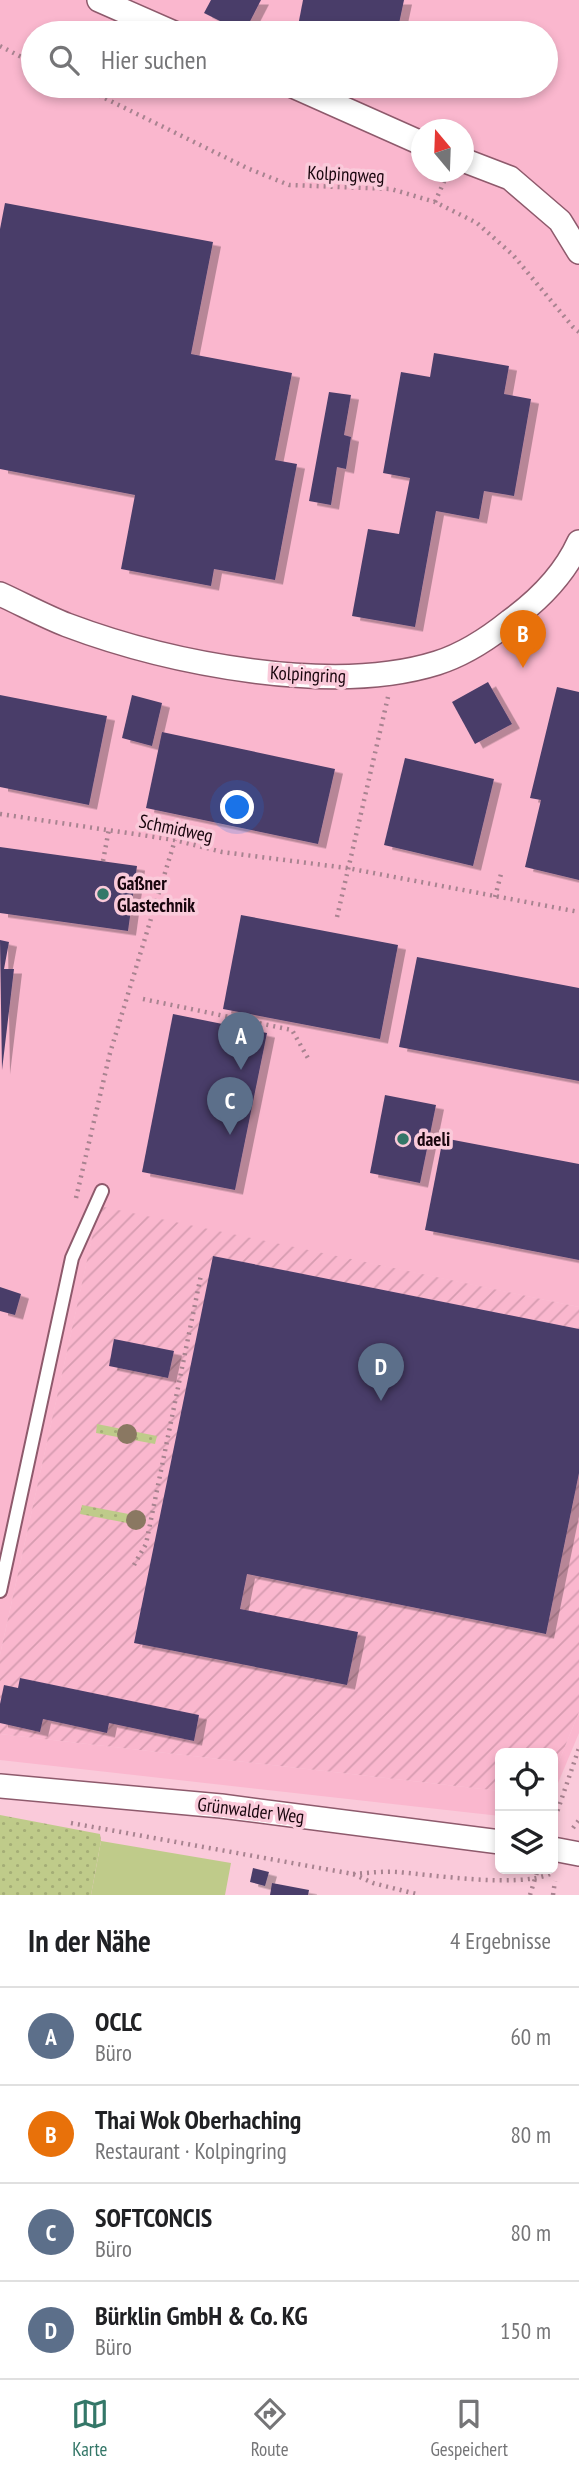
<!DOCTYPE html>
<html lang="de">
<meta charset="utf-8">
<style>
body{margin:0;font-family:"PT Sans Narrow",sans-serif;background:#f2f2f2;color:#202124}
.controls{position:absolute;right:21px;bottom:21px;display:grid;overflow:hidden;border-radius:10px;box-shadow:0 4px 10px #0003}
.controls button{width:63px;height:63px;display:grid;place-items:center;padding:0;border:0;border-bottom:2px solid #e0e0e0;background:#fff;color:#202124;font:35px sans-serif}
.compass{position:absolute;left:411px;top:119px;width:63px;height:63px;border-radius:50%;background:#fff;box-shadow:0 4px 10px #0003;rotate:341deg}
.you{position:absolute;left:238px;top:808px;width:24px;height:24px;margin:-18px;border:5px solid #fff;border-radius:50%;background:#1a73e8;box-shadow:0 0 0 10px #1a73e833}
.badge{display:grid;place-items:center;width:46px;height:46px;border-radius:50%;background:#347768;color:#fff;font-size:23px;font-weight:700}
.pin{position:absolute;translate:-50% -58px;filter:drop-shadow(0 2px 4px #0008)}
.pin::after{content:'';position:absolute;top:37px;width:24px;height:21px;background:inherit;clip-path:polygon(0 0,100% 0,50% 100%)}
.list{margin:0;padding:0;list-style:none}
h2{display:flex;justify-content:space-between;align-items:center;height:91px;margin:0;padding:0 28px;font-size:30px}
h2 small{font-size:23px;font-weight:400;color:#757577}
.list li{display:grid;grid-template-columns:46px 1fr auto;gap:21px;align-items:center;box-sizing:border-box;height:98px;padding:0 28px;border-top:2px solid #e0e0e0}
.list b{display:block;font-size:26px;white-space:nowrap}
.list p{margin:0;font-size:23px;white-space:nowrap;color:#757577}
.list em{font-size:23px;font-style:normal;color:#757577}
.icon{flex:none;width:38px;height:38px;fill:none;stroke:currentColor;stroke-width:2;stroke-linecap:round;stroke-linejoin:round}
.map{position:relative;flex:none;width:579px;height:1895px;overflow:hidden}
.search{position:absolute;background:#fff;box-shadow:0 4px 10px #0003;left:21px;right:21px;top:21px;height:77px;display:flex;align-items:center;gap:18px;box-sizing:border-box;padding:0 24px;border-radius:38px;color:#757577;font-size:26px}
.sheet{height:483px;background:#fff}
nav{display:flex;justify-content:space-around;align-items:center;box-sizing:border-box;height:98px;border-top:2px solid #e0e0e0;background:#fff;font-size:19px;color:#757577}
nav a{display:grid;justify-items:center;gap:4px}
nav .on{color:#347768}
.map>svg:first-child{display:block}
</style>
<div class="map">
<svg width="579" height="1895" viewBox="0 0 579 1895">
<defs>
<pattern id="industrial-furrows" width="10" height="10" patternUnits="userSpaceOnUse" patternTransform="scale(1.75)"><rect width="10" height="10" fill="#fab7ce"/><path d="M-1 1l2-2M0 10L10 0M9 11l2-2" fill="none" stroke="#d69cb0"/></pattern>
<pattern id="grass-dots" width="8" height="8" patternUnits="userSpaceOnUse" patternTransform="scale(1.75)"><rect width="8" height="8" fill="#bfcb8a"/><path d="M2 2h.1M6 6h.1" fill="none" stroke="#a4ad76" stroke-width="1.8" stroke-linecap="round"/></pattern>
<filter id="shadow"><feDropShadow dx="8" dy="4.5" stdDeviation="0" flood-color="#0004"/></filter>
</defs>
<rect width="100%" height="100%" fill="#facada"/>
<!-- built -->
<g fill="#fab7ce" fill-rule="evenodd">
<path d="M 0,0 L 579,0 L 579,1307 L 99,1207 L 0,1655 ZM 33,33 L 546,33 L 546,86 L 33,86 ZM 421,130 L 463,130 L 463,172 L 421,172 Z"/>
<polygon points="579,1712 579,1733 553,1795 553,1776"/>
<polygon points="0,1734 500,1791 500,1816 0,1760"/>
</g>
<!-- industrial -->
<polygon fill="url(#industrial-furrows)" points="99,1206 579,1307 579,1712 553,1776 553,1753 500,1753 500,1791 0,1734 0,1655"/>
<!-- grass -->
<g fill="url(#grass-dots)">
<polygon points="97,1424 157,1436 155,1444 96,1433"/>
<polygon points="82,1505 139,1516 138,1525 80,1514"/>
<polygon points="0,1815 100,1834 101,1841 91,1895 0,1895"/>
</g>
<!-- park -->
<polygon fill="#bfcb8a" points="101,1841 231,1863 225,1895 91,1895"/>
<!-- building -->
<g fill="#4a3d69" filter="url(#shadow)">
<polygon points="211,0 261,0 244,33 204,13"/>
<polygon points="303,0 404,0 397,33 297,31"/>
<polygon points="5,203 213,242 191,354 292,373 275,460 297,464 275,580 214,569 211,586 121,569 135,495 0,469 0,229"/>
<polygon points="434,353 509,366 504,394 531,399 514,496 484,491 479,519 436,511 415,627 352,616 368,529 399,534 410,478 383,473 401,372 430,377"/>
<polygon points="329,392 351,395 344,435 351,437 346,469 337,467 331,505 309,501"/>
<polygon points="488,682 512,724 475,744 452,702"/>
<polygon points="557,687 579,692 579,880 525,867 541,800 530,798"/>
<polygon points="0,695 107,716 89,805 0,787"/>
<polygon points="132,695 162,703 152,746 122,738"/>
<polygon points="162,732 335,769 318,844 146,808"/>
<polygon points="405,758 494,779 473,866 384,845"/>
<polygon points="0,847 137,866 128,931 0,913"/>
<polygon points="241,915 398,945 380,1039 223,1009"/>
<polygon points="0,940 9,942 4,969 14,969 2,1070"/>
<polygon points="417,957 579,988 579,1081 399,1047"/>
<polygon points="173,1014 267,1033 235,1190 142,1172"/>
<polygon points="385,1095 436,1105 420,1183 370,1173"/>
<polygon points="443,1138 579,1164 579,1260 425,1230"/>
<polygon points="213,1256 579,1329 579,1473 546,1634 247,1574 240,1609 358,1632 347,1685 134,1643"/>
<polygon points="0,1287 21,1294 15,1315 0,1311"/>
<polygon points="114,1339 174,1351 168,1378 109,1366"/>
<polygon points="20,1678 199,1715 194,1741 109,1723 107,1733 43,1719 40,1732 0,1723 0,1704 4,1685 18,1688"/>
<polygon points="253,1868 269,1872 265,1886 250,1882"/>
<polygon points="272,1883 309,1890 308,1895 270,1895"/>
</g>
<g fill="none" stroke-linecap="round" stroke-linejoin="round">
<!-- service casing -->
<g stroke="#8e5a6c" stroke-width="16">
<polyline id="service" points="0,1591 72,1258 102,1191"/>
</g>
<!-- minor casing -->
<g stroke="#8e5a6c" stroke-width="26">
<g id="minor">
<polyline points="99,0 174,33"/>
<polyline points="293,86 421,143"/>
<polyline points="463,160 510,178 560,221 579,252"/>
<path d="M 0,594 C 22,604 44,616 67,625 C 168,663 332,696 437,663 C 462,655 489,638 510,621 C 539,600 564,575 579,542"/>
<polyline points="0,1786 221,1806 500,1842"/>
<polyline points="553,1849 579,1854"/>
</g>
</g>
<!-- path -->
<g stroke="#a88390" stroke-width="4.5" stroke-dasharray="2 5" stroke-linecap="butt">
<polyline points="0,46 33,63"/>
<polyline points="80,86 247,168 289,185 391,189 435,202 477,223 513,255 573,327 579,332"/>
<polyline points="435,202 446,177"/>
<polyline points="0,814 175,840 222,852 347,868 579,912"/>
<polyline points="103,861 109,829"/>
<polyline points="495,897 501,874"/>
<polyline points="337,917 388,697"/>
<polyline points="143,999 292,1030 309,1060"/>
<polyline points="76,1198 110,1053 175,840"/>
<polyline points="134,1565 146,1544 201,1275"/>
<polyline points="71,1823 353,1874 373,1883 420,1895"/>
<polyline points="553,1824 579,1748"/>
<polyline points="573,1828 579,1820"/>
<path d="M 353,1874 C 368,1873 383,1871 397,1872 C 436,1875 516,1888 550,1874"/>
<polyline points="553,1895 555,1881"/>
</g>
<!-- service -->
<use href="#service" stroke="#fff" stroke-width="12"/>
<!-- minor -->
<use href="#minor" stroke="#fff" stroke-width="23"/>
<!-- path-bridge -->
<polyline stroke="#a88390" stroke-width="4.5" stroke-dasharray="2 5" stroke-linecap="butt" points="530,1895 538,1869"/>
</g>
<!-- trees -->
<g fill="#8a7862">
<circle cx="127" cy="1434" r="10"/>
<circle cx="136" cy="1520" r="10"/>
</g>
<!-- markers -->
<g fill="#347768" stroke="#facada" stroke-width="2.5">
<circle cx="103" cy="894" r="7"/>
<circle cx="403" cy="1139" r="7"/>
</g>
<g text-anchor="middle" stroke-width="7" stroke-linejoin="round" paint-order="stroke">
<!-- street labels -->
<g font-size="19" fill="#19060e" stroke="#facada">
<text transform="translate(346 174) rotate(3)" y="7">Kolpingweg</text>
<text transform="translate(308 674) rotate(3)" y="7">Kolpingring</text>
<text transform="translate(176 828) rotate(12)" y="7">Schmidweg</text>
<text transform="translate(251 1810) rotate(7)" y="7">Grünwalder Weg</text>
</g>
<!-- poi labels -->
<g font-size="19" font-weight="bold" fill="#19060e" stroke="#facada" text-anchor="start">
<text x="117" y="890">Gaßner<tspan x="117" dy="22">Glastechnik</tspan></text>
<text x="417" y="1146">daeli</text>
</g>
</g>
</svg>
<div class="controls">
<button><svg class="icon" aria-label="locate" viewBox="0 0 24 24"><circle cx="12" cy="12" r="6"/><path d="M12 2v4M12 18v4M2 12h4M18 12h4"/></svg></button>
<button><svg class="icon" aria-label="layers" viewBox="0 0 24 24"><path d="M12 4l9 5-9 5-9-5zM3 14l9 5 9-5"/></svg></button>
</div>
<svg class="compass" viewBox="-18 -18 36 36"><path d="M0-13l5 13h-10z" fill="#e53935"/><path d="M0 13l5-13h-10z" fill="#757577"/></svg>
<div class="you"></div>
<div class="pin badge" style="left:241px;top:1070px;background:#5c6f8a">A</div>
<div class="pin badge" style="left:523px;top:668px;background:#e8710a">B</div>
<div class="pin badge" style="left:230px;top:1135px;background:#5c6f8a">C</div>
<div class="pin badge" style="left:381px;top:1401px;background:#5c6f8a">D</div>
<div class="search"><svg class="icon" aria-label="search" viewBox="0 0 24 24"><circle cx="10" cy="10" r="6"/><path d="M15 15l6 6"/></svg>Hier suchen</div>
</div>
<section class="sheet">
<h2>In der Nähe<small>4 Ergebnisse</small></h2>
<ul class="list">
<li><span class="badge" style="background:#5c6f8a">A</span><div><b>OCLC</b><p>Büro</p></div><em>60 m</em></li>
<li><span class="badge" style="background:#e8710a">B</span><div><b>Thai Wok Oberhaching</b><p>Restaurant · Kolpingring</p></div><em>80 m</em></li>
<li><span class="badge" style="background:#5c6f8a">C</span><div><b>SOFTCONCIS</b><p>Büro</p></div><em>80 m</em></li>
<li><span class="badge" style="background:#5c6f8a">D</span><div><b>Bürklin GmbH &amp; Co. KG</b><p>Büro</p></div><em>150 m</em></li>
</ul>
</section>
<nav>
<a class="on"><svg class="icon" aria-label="map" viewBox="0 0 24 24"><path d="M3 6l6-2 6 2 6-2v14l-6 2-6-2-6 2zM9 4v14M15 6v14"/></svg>Karte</a>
<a><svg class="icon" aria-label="directions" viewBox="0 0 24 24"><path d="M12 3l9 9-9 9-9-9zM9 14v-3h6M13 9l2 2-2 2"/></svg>Route</a>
<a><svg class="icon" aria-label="saved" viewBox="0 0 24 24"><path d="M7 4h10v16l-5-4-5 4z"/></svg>Gespeichert</a>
</nav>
